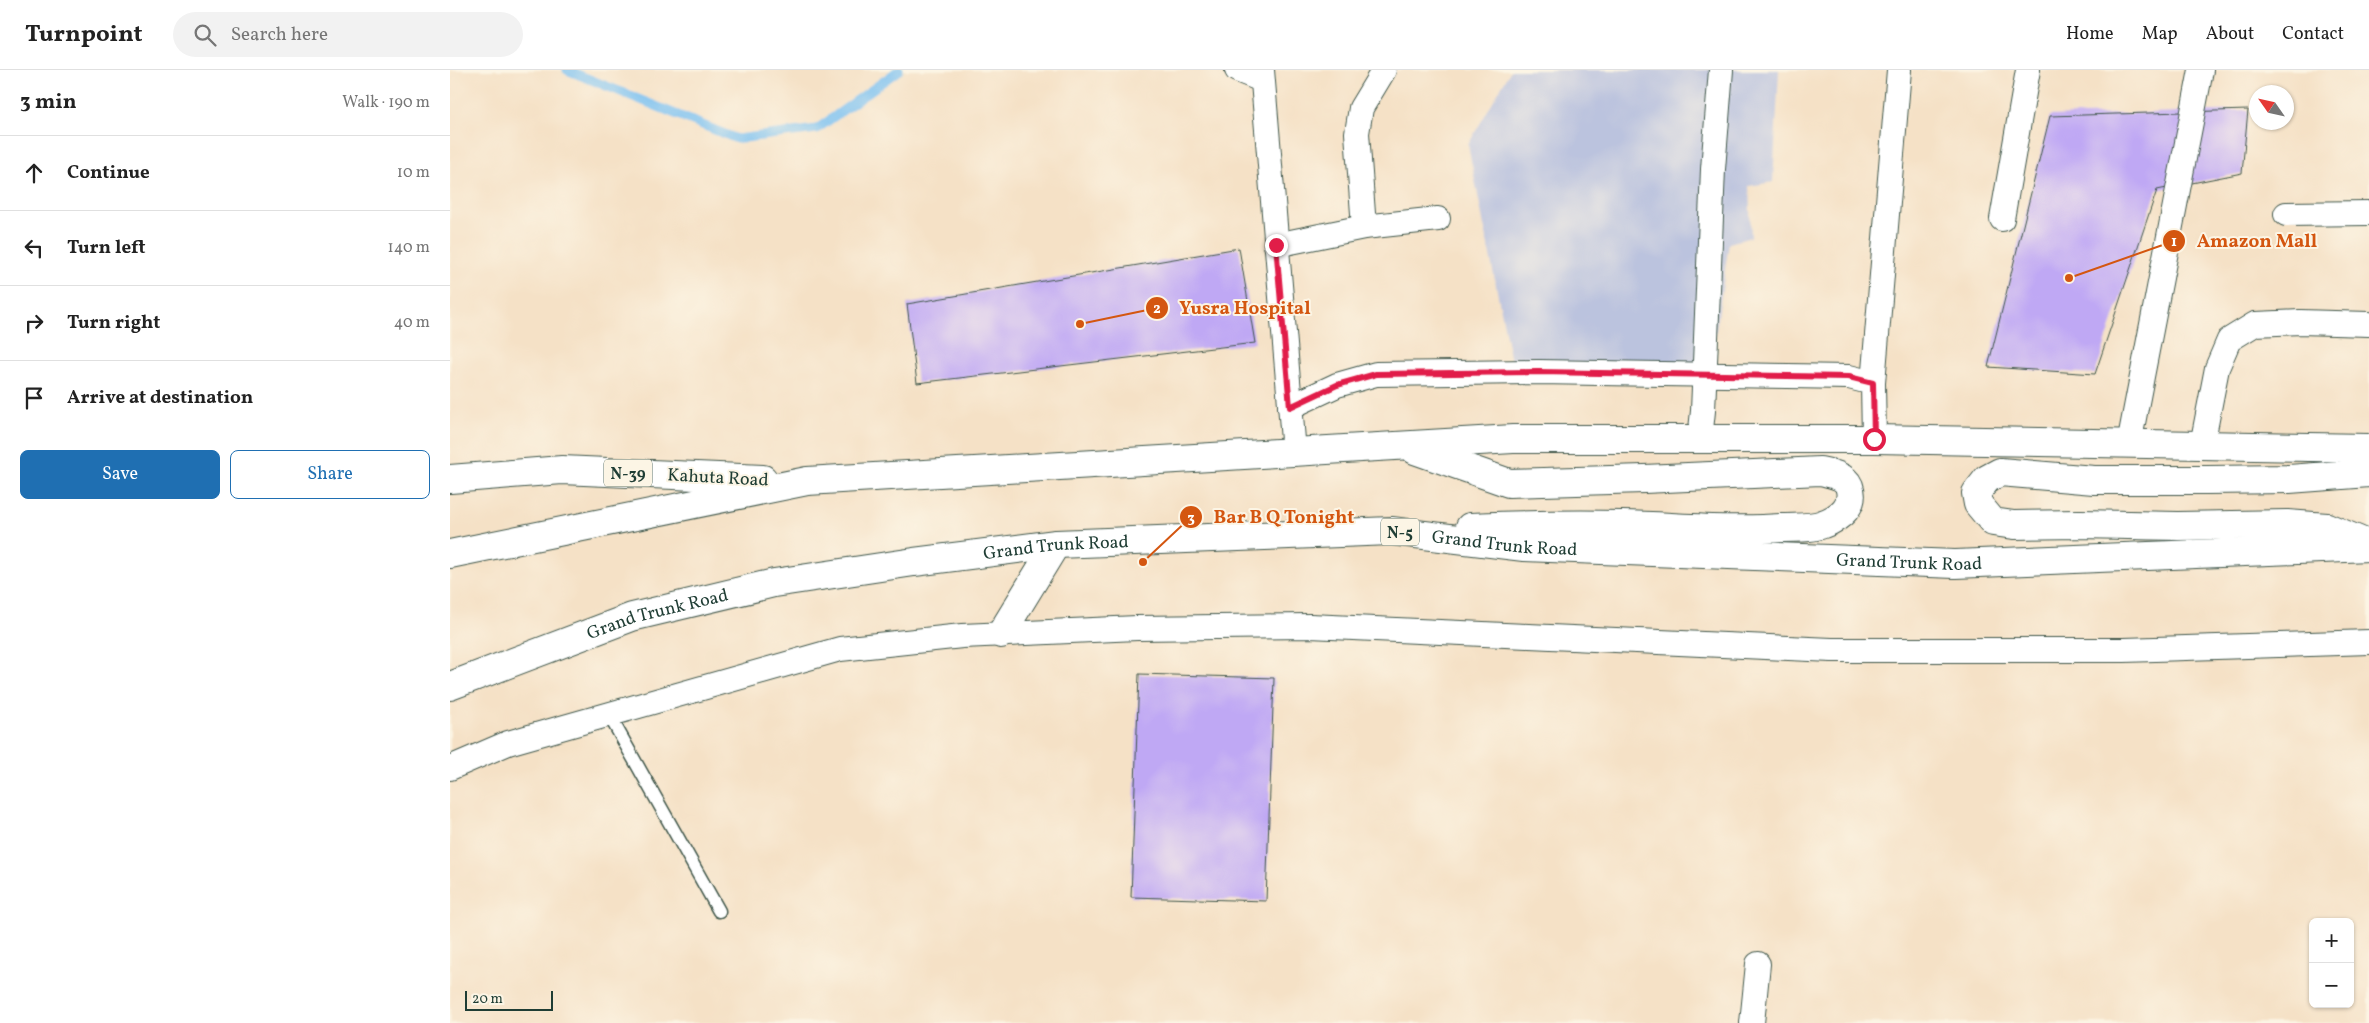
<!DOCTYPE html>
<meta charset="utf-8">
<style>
body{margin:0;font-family:Vollkorn,serif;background:#f2f2f2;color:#222}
.controls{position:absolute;right:15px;bottom:15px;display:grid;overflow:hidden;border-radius:8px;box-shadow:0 1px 4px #0004}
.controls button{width:45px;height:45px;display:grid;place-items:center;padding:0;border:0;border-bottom:1px solid #e0e0e0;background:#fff;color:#222;font:25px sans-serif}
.compass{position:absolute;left:1799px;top:15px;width:45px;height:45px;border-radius:50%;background:#fff;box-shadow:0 1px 4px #0004;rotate:304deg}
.scale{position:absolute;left:15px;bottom:12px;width:88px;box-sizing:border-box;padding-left:5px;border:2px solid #1f3d34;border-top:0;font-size:14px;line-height:18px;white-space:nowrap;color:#1f3d34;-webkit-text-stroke:4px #fcf5e5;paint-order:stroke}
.stop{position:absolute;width:15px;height:15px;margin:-11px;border:4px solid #e11d48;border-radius:50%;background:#fff}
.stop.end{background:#e11d48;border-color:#fff;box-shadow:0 1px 5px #0008}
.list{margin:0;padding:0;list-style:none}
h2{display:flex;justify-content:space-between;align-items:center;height:65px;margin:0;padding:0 20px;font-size:21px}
h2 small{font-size:16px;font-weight:400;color:#767676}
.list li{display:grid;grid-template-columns:32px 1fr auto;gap:15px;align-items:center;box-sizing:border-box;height:75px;padding:0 20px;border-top:1px solid #e0e0e0}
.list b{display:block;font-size:19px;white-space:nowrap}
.list em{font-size:16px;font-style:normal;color:#767676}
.actions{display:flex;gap:10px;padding:15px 20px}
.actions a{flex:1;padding:11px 0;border:1px solid #1f6fb2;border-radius:8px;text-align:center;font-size:18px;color:#1f6fb2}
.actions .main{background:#1f6fb2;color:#fff}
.icon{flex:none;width:28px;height:28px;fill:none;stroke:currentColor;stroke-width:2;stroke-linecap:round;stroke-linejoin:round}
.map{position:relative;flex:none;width:1919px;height:953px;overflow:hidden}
header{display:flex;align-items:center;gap:30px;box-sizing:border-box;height:70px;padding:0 25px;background:#fff;border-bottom:1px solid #e0e0e0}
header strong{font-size:24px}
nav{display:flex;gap:28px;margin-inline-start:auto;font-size:18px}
.search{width:350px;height:45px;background:#f2f2f2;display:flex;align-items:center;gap:12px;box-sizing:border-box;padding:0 18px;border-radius:28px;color:#767676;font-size:19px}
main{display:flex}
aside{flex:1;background:#fff}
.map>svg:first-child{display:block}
</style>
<header>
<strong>Turnpoint</strong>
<div class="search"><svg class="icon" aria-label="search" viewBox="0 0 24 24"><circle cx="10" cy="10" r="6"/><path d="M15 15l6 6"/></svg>Search here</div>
<nav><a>Home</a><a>Map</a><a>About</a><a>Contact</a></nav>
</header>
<main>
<aside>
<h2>3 min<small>Walk · 190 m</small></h2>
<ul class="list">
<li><svg class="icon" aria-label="ahead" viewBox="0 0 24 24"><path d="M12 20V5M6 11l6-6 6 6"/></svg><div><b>Continue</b></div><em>10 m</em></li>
<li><svg class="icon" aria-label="left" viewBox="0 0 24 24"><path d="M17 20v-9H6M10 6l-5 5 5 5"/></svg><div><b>Turn left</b></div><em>140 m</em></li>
<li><svg class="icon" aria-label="right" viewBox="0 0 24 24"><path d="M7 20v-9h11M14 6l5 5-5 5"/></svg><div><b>Turn right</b></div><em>40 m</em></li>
<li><svg class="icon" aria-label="arrive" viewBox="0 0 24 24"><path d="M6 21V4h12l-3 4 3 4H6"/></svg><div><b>Arrive at destination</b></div></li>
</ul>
<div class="actions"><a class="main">Save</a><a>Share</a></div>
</aside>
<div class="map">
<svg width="1919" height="953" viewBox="0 0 1919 953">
<rect width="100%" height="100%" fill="#fcf5e5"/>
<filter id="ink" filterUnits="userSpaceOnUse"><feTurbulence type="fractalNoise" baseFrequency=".02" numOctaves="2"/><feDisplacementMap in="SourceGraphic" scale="10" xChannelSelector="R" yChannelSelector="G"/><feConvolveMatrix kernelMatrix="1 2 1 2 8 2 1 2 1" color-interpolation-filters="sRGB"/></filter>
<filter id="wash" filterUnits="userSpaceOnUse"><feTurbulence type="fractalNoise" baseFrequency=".0096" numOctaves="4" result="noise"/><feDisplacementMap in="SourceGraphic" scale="20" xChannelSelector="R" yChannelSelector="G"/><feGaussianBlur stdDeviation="1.12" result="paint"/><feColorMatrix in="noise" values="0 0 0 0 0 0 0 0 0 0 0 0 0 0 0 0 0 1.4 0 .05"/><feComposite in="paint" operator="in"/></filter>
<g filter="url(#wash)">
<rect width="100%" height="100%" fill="#f5e1c6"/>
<!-- industrial -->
<polygon fill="#bbc3de" points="1061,0 1329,0 1323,112 1299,116 1301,167 1279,173 1260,300 1061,291 1018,75"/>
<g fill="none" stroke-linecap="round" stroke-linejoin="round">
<!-- stream -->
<polyline stroke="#79c0f1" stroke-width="9" points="117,0 287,69 367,59 449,0"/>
</g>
<g id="blocks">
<!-- building -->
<g fill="#bfa8f4">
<polygon points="1798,40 1792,103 1707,120 1645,304 1538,297 1600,46"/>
<polygon points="789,178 805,273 467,313 457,234"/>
<polygon points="689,604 824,608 816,831 681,827"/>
</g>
</g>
</g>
<g filter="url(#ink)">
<use href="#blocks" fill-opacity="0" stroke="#3f564a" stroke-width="1"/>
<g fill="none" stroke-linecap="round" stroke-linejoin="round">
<!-- lane casing -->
<g stroke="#3f564a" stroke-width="15">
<polyline id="lane" points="158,643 269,841"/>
</g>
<!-- street casing -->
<g stroke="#3f564a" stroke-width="26">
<g id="street">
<polyline points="787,0 812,10"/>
<polyline points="812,0 844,382"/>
<polyline points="1836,144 1919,143"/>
<polyline points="1552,149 1578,0"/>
<polyline points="914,157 907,63 911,38 934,0"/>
<polyline points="826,175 914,157 988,149"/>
<polyline points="1423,313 1449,0"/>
<polyline points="840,337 887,315 926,304 1088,302 1399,307 1423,313 1424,369"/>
<polyline points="1250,369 1253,341 1263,99 1271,0"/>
<polyline points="1679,374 1751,0"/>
<polyline points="1752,375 1767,298 1779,270 1805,254 1850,252 1919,254"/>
<polyline points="0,698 58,673 390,579 512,566 687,558 860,556 1382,580 1674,580 1919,572"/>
<polyline points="1302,953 1308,894"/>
</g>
</g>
<!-- highway casing -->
<g stroke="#3f564a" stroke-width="30">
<g id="highway">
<path d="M 965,380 L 1059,413 L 1194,409 L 1370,401 C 1380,403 1395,406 1399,416 C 1406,435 1390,448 1373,454 C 1361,459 1344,457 1331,458 C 1278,462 1225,456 1172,455 C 1121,454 1070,455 1020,457"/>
<polyline points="0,409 112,400 313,409"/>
<polyline points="1918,474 1877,457 1837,454 1728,456 1630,454 1564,455 1543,452 1528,434 1526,423 1537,409 1550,402 1644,410 1757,410 1839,409 1919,403"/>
<polyline points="0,484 357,411 1063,369 1424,369 1919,378"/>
<polyline points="551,564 606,474"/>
<path id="s1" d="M 0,616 L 182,547 L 324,513 L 464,492 L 606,474 L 941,461 L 1074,477 L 1505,494 L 1919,477"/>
</g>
</g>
<!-- lane -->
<use href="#lane" stroke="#fff" stroke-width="12"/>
<!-- street -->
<use href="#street" stroke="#fff" stroke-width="24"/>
<!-- highway -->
<use href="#highway" stroke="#fff" stroke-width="28"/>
</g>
</g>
<g fill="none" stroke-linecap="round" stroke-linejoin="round" filter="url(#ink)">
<!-- route -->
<polyline stroke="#e11d48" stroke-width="6" points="826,175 840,337 887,315 926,304 1088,302 1399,307 1423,313 1424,369"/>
</g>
<g text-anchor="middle" stroke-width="4" stroke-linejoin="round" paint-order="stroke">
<!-- shield labels -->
<g fill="#fcf5e5" stroke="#617469" stroke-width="1">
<rect x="154" y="389.5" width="48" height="27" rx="4"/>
<rect x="931" y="448.5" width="38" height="27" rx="4"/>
</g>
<g font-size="16" font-weight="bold" fill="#1f3d34">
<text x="178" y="409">N-39</text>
<text x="950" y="468">N-5</text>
</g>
<!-- street labels -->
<g font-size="18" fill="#1f3d34" stroke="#fcf5e5">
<text transform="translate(268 407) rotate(3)" y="6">Kahuta Road</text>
<text dy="6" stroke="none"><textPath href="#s1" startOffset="1075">Grand Trunk Road</textPath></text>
<text dy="6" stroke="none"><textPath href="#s1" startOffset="625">Grand Trunk Road</textPath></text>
<text dy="6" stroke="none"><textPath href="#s1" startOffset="1480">Grand Trunk Road</textPath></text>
<text dy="6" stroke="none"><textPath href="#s1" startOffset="220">Grand Trunk Road</textPath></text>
</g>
</g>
<!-- callouts -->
<path fill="none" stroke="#d45610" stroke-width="2" d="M1619 208L1724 171M630 254L707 238M693 492L741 447"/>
<g fill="#d45610" stroke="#fcf5e5" stroke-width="2">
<circle cx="1619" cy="208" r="5"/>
<circle cx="630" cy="254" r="5"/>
<circle cx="693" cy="492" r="5"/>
<circle cx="1724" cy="171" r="12"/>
<circle cx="707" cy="238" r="12"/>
<circle cx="741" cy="447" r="12"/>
</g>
<g font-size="15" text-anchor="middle" font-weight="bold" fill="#fff">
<text x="1724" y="176">1</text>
<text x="707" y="243">2</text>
<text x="741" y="452">3</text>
</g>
<g font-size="19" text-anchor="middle" font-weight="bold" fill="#d45610" stroke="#fcf5e5" stroke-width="4" stroke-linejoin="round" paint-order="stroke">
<text x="1807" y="177">Amazon Mall</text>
<text x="795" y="244">Yusra Hospital</text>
<text x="834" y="453">Bar B Q Tonight</text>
</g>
</svg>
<div class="controls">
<button>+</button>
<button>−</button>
</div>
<svg class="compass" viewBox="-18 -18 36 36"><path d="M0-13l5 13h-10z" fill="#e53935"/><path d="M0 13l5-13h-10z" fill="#767676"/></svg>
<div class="scale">20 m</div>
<div class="stop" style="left:1424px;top:369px"></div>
<div class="stop end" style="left:826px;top:175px"></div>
</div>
</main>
